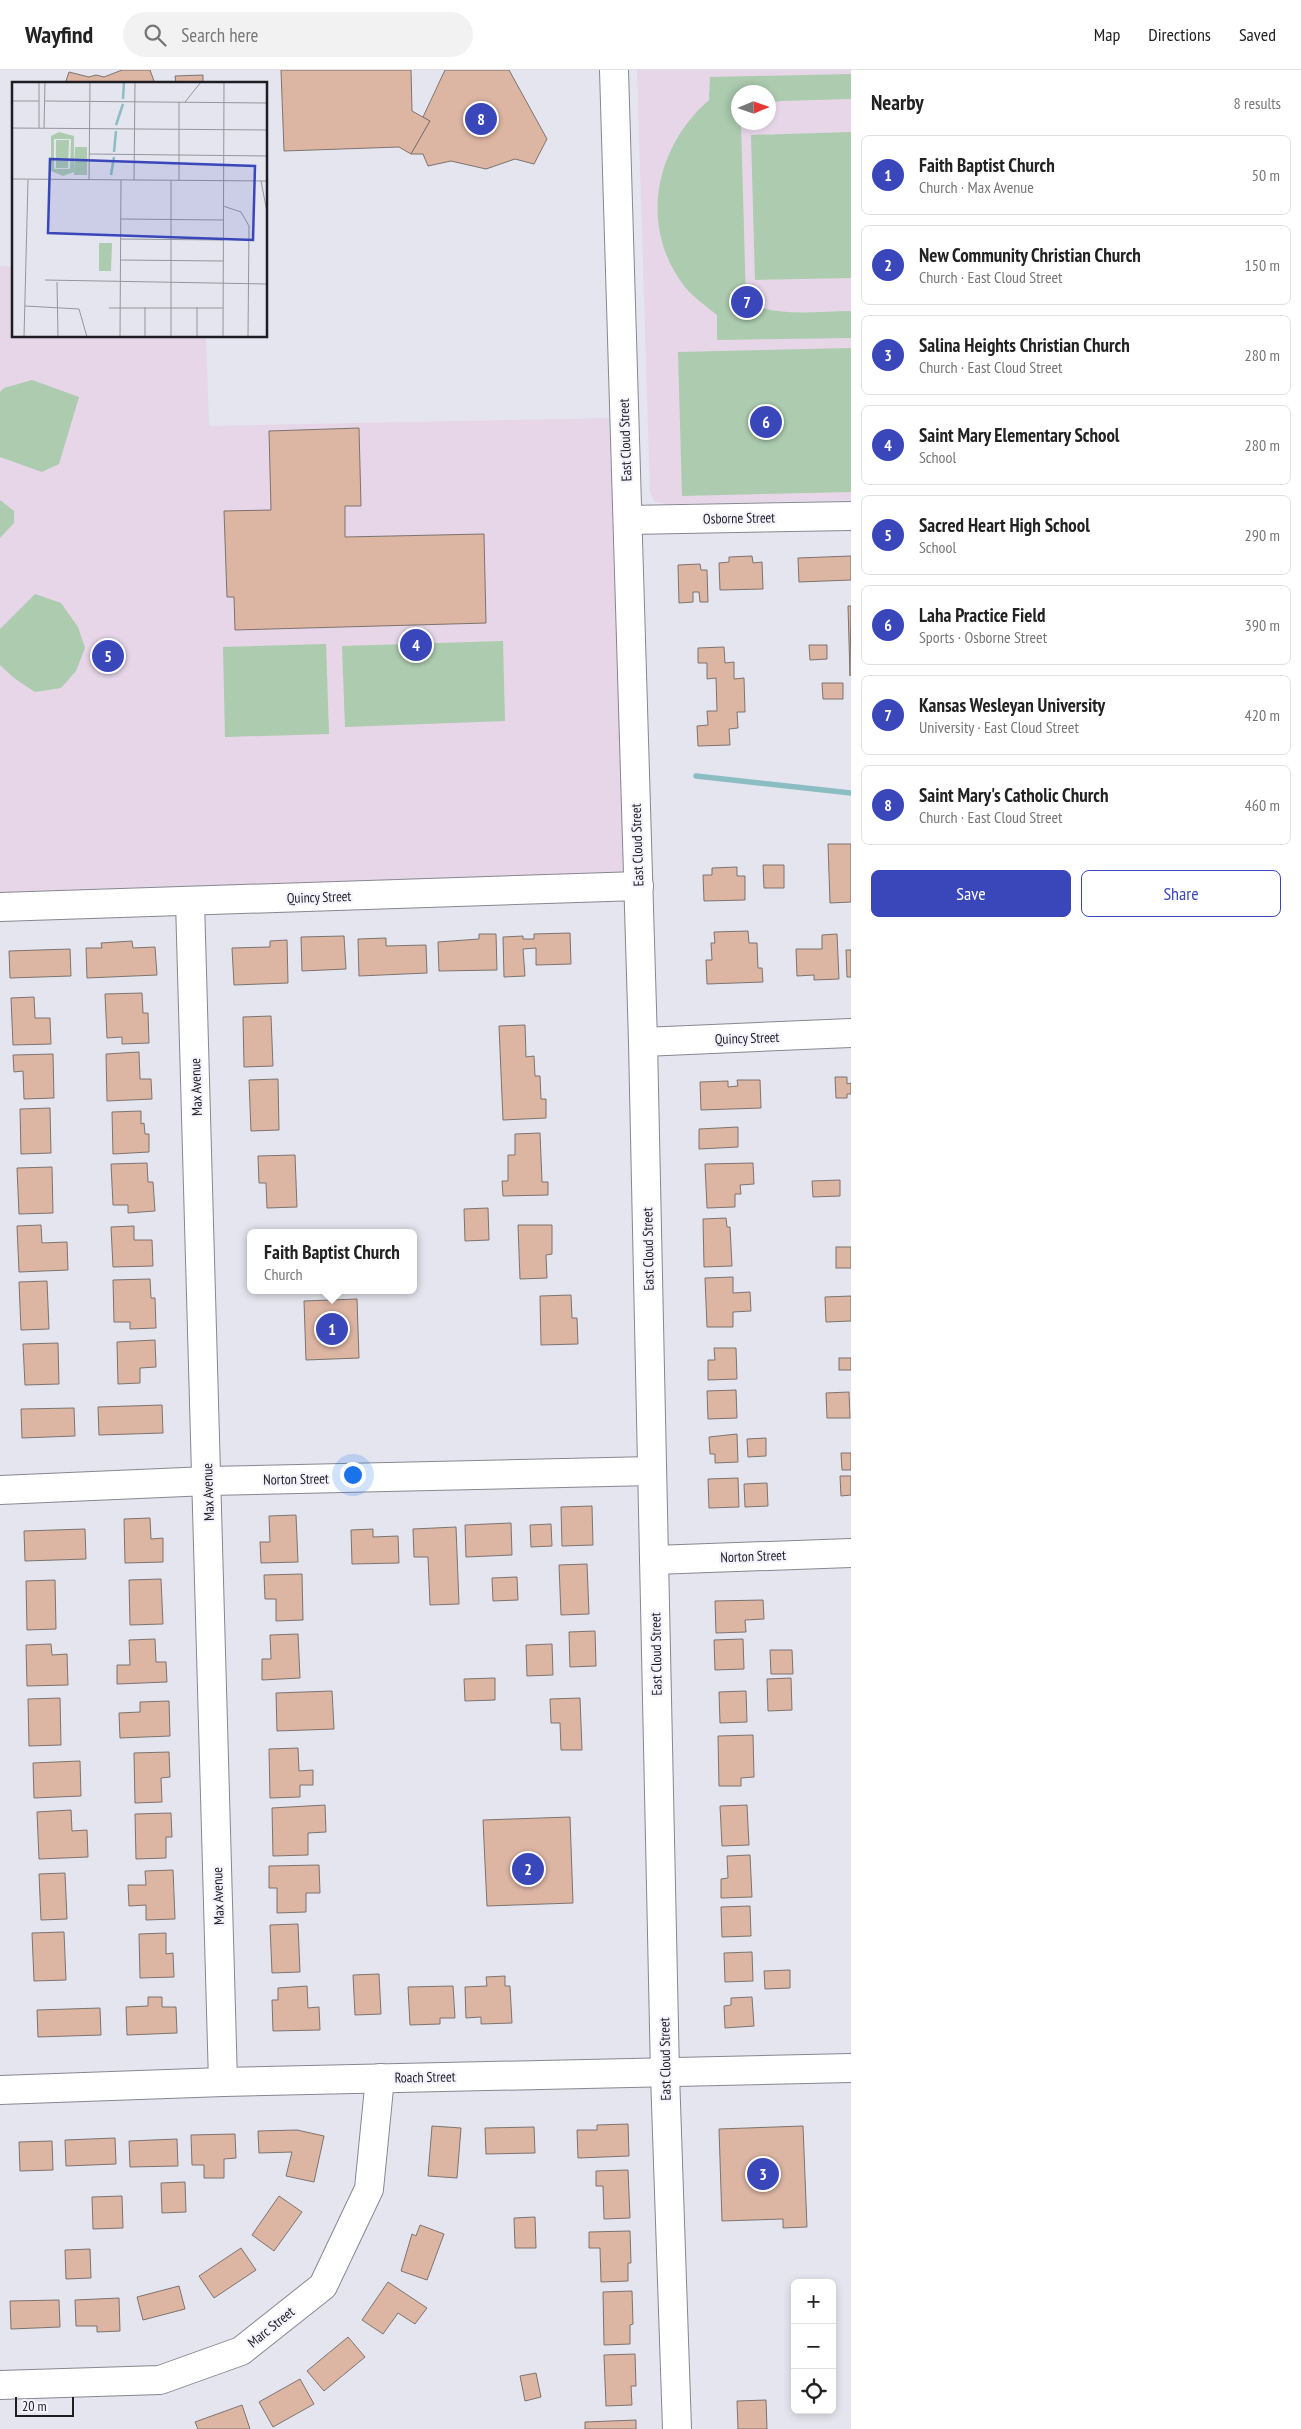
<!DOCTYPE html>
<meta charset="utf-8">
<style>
body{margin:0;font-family:"PT Sans Narrow",sans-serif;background:#f2f2f2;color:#222}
.controls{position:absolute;right:15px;bottom:15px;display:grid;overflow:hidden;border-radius:8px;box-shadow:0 2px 8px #0003}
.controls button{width:45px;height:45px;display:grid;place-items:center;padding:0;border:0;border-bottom:1px solid #e0e0e0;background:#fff;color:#222;font:25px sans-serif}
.compass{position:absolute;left:731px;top:15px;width:45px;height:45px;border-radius:50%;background:#fff;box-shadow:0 2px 8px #0003;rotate:88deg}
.scale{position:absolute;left:15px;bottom:12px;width:59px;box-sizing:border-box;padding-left:5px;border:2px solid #1e1e22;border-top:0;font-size:14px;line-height:18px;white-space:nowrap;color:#1e1e22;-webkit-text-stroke:4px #f3f2fd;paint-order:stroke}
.you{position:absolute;left:352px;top:1404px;width:18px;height:18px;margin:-12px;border:4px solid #fff;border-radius:50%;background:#1a73e8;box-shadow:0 0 0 8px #1a73e833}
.badge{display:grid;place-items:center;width:32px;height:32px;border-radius:50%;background:#3a47ba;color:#fff;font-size:16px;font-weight:700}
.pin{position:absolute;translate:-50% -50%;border:2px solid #fff;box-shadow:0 1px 5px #0006}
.popup{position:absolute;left:247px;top:1159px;width:170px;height:65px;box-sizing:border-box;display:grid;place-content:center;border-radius:8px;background:#fff;filter:drop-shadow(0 1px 4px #0005);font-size:16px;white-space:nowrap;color:#767676}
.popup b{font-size:19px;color:#222}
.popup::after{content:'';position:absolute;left:50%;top:100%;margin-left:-10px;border:10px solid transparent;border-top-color:#fff}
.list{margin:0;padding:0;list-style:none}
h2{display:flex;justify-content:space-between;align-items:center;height:65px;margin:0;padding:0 20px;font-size:21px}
h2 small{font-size:16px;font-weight:400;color:#767676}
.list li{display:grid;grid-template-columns:32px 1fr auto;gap:15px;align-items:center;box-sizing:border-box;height:80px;margin:0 10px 10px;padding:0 10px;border:1px solid #e0e0e0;border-radius:8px}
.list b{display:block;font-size:19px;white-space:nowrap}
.list p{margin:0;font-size:16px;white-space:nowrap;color:#767676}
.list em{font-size:16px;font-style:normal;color:#767676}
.actions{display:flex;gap:10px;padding:15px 20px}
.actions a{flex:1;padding:11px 0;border:1px solid #3a47ba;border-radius:8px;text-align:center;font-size:18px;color:#3a47ba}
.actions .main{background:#3a47ba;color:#fff}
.icon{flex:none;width:28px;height:28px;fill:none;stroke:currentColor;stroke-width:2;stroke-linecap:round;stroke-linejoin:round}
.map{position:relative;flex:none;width:851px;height:2359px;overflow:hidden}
header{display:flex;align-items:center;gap:30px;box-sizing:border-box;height:70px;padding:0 25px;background:#fff;border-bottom:1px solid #e0e0e0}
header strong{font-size:24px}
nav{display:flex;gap:28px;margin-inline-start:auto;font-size:18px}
.search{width:350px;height:45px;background:#f2f2f2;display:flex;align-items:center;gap:12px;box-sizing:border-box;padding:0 18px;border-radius:28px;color:#767676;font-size:19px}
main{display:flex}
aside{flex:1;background:#fff}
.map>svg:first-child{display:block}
</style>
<header>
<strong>Wayfind</strong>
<div class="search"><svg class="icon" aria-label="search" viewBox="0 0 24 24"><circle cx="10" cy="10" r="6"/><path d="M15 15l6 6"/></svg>Search here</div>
<nav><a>Map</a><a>Directions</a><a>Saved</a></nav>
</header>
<main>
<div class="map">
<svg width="851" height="2359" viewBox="0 0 851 2359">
<rect width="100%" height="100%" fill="#e5e5ef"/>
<!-- education -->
<g fill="#e6d6e8" fill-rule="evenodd">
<path d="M 637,0 L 851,0 L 851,430 L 667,434 L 655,432 L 650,423 ZM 738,22 L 768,22 L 768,52 L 738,52 Z"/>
<polygon points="0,196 14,196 14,266 206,266 209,356 609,348 625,794 621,804 0,824"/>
</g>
<!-- green -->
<g fill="#accbaf">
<path d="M 851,4 L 851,29 L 781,31 L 769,33 L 768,22 L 738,22 L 738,52 L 741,53 L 746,232 C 778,248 817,241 851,241 L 851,268 L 717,270 L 717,245 C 706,236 694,228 685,217 C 638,157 655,77 709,30 L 710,7 Z"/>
<polygon points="851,62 851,208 755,210 751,65"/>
<polygon points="851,278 851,422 682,426 678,282"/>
<polygon points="32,310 79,327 59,394 42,402 0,387 0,322 4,318"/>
<polygon points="0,430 14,441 14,453 0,468"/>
<polygon points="35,524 61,533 78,557 85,578 76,601 61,618 35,622 14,608 0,595 0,559"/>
<polygon points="503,571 505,651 345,657 342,576"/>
<polygon points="326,574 329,664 225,667 223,577"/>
</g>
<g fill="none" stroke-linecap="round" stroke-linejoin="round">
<!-- stream -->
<polyline stroke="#8bbdc3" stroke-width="5.5" points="696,706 851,723"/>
</g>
<!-- building -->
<g fill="#ddb5a3" stroke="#7d736f">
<polygon points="122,0 150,0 155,14 65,14 69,2 89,7 96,5 104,7"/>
<polygon points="281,0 411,0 412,41 430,51 411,84 399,77 284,81"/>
<polygon points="445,0 509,0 547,69 534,94 515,89 486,99 451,91 428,96 423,84 411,84 430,51 423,47"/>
<polygon points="203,5 203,13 240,14 176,14 175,6"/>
<polygon points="359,358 361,436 345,436 345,467 484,464 486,553 235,560 234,527 227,527 224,441 271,440 269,361"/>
<polygon points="752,486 753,493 762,492 763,519 720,520 719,493 729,492 729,487"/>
<polygon points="851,486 851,510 799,512 798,488"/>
<polygon points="700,494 701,500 707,500 708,532 700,532 699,522 693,522 693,532 679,533 678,495"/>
<polygon points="848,536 851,536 850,606"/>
<polygon points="809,575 827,575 827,589 810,590"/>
<polygon points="724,577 725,593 734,592 734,609 744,608 745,642 737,642 738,658 729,659 730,675 698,676 697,656 708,655 707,641 717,641 716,608 707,609 707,593 698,593 698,578"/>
<polygon points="822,613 843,613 843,629 823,629"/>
<polygon points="828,774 851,774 851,832 830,833"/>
<polygon points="763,795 784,795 784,818 764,818"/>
<polygon points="737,797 737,806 745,806 745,830 704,831 703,805 712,805 712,798"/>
<polygon points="748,861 749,873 757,873 758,898 762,898 763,912 707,914 706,890 712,890 711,873 715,873 714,862"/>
<polygon points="570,863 571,894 536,895 536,878 523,879 525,906 504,907 503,867 523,866 523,869 534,869 534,864"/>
<polygon points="479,864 496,864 497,900 439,901 438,872 479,869"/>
<polygon points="837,864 839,909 814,910 814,905 797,906 796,879 822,879 822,865"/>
<polygon points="344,866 346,899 302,901 301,867"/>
<polygon points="386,868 386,876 426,875 427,903 359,906 358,869"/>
<polygon points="287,870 288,913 234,915 232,878 270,877 270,871"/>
<polygon points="132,871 133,878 155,877 157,905 87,908 86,878 102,878 101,873"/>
<polygon points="70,879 71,906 10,908 9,881"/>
<polygon points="846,880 851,880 851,907 847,907"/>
<polygon points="142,923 143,943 148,943 149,973 122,974 122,967 107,968 105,924"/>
<polygon points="34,927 35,948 50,948 51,974 13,975 11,928"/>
<polygon points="271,946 273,996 244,997 243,947"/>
<polygon points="525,955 526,987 534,986 535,1006 540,1006 541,1029 546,1029 546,1048 503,1050 499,956"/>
<polygon points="139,982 140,1009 151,1009 152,1029 107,1031 106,984"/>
<polygon points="53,984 54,1028 24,1029 23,1001 14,1002 13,985"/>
<polygon points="835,1007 847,1007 847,1014 851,1013 851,1024 847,1024 847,1028 836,1028"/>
<polygon points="278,1009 279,1060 251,1061 249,1010"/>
<polygon points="737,1010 760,1010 761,1038 701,1040 700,1012 728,1011 728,1017 738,1016"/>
<polygon points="50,1038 51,1083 21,1084 20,1039"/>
<polygon points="141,1041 141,1054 144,1053 145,1064 149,1064 149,1082 113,1084 112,1042"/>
<polygon points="738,1057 738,1077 699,1079 699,1059"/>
<polygon points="540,1063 542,1112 548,1112 548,1125 503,1126 502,1111 508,1111 508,1085 515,1085 515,1064"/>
<polygon points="295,1085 297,1137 267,1138 266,1113 259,1113 258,1086"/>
<polygon points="147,1093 148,1112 153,1112 155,1141 128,1143 128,1135 113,1135 111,1094"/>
<polygon points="753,1093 754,1114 740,1115 741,1124 735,1124 735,1137 707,1138 705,1094"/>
<polygon points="52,1097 53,1143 19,1144 17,1098"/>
<polygon points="840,1110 840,1126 813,1127 812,1111"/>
<polygon points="488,1138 489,1170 465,1171 464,1139"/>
<polygon points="726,1148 727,1157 730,1157 732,1196 704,1197 703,1149"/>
<polygon points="41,1155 42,1173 67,1172 68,1200 19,1202 17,1156"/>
<polygon points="518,1155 552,1155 552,1184 546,1185 547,1208 520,1209"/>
<polygon points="134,1156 134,1170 152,1170 153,1196 113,1197 111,1157"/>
<rect x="836" y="1177" width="15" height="21"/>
<polygon points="733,1207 733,1223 750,1222 751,1241 733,1242 733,1257 707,1257 705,1208"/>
<polygon points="150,1209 151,1228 155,1228 156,1258 130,1259 130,1252 114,1252 113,1210"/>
<polygon points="47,1211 49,1259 21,1260 19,1212"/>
<polygon points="571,1225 572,1248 577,1248 578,1274 541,1275 540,1226"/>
<polygon points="851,1226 851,1251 826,1252 825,1227"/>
<polygon points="357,1229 359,1288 306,1290 304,1231"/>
<polygon points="155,1270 156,1297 140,1298 140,1313 118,1314 117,1272"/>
<polygon points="58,1273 59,1314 25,1315 23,1274"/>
<polygon points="714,1278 736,1278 737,1309 708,1310 708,1290 715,1290"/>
<rect x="839" y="1288" width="12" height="12"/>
<polygon points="736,1320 737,1348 708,1349 707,1321"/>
<polygon points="849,1322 850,1348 827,1348 826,1323"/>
<polygon points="162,1335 163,1363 99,1365 98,1337"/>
<polygon points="74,1338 75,1366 22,1368 21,1339"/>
<polygon points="737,1364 738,1392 715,1393 715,1384 710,1384 709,1367"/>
<polygon points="766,1368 766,1386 748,1387 747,1369"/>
<polygon points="841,1383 851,1383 851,1400 842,1400"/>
<polygon points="840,1406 851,1406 851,1425 841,1426"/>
<polygon points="738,1408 739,1437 709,1438 708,1409"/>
<polygon points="767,1413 768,1436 745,1437 744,1414"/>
<polygon points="592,1436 593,1475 562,1476 561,1437"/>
<polygon points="296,1445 298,1492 261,1493 260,1472 270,1472 269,1446"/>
<polygon points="150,1448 151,1469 163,1468 163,1492 125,1493 124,1449"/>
<polygon points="511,1453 512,1485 466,1487 465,1455"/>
<polygon points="551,1454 552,1476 531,1477 530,1455"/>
<polygon points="456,1457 459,1534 430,1535 428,1487 414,1487 413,1459"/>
<polygon points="85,1459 86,1489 25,1491 24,1461"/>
<polygon points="373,1459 373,1467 398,1466 399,1493 352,1494 351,1460"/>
<polygon points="587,1494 589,1544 561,1545 559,1495"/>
<polygon points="302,1504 303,1550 276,1551 276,1529 265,1529 264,1505"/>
<polygon points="517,1507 518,1530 493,1531 492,1508"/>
<polygon points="161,1509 163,1554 130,1555 129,1510"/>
<polygon points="55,1510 56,1559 27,1560 26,1511"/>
<polygon points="763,1530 764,1549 745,1550 746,1562 716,1563 715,1531"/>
<polygon points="595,1561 596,1596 570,1597 569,1562"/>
<polygon points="298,1564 300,1608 262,1610 262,1589 271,1589 270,1565"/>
<polygon points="155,1569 156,1592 166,1592 167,1612 117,1614 117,1595 130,1595 129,1570"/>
<polygon points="743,1569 744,1599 715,1600 714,1570"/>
<polygon points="51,1574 52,1585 67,1584 68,1615 27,1616 26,1575"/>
<polygon points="552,1574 553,1605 527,1606 526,1575"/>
<polygon points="770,1580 792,1580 793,1604 771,1604"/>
<polygon points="495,1608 495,1630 465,1631 464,1609"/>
<polygon points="791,1608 792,1640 768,1641 767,1609"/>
<polygon points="332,1621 334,1659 277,1661 276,1623"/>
<polygon points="746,1621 747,1652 720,1653 719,1622"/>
<polygon points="60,1628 61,1675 29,1676 28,1629"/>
<polygon points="580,1628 582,1680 561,1680 560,1653 551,1653 550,1629"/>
<polygon points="169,1631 170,1666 120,1668 119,1643 140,1642 140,1632"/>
<polygon points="753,1665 754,1707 741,1708 741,1716 719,1716 718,1666"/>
<polygon points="298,1678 299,1701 313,1700 313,1715 300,1715 300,1727 270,1728 269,1679"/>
<polygon points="169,1682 170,1707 161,1708 162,1732 135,1733 134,1683"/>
<polygon points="80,1691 81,1726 34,1728 33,1693"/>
<polygon points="325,1735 326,1762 308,1763 308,1785 273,1786 272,1738"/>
<polygon points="747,1735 749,1775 722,1776 720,1736"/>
<polygon points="71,1740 72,1761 87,1760 88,1787 39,1789 37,1742"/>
<polygon points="171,1743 172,1767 166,1767 166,1788 136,1789 135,1744"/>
<polygon points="570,1747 573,1833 487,1836 483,1750"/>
<polygon points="750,1785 752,1827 721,1828 721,1809 728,1808 727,1786"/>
<polygon points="319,1795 320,1823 306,1823 306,1842 277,1843 277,1818 269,1818 269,1796"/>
<polygon points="173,1800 175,1849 146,1850 146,1835 129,1836 128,1815 146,1815 145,1801"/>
<polygon points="65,1803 67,1849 41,1850 39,1804"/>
<polygon points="750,1836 751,1866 722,1867 721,1837"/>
<polygon points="298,1854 300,1902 272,1903 270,1855"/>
<polygon points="64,1862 66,1910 34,1911 32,1863"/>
<polygon points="166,1863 166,1884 173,1883 174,1907 140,1908 139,1864"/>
<polygon points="752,1882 753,1911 725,1912 724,1883"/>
<polygon points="790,1900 790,1918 765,1919 764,1901"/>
<polygon points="379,1904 381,1944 355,1945 353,1905"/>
<polygon points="505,1906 505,1916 510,1916 512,1953 481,1954 481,1947 466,1948 465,1917 487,1916 486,1907"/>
<polygon points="307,1916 308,1938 319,1937 320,1960 273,1961 272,1930 278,1930 278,1918"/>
<polygon points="453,1916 455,1948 440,1948 440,1954 410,1955 408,1917"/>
<polygon points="148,1927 162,1927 162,1937 176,1937 177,1963 127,1965 126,1937 148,1936"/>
<polygon points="752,1927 754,1956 725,1958 724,1936 731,1935 731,1928"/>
<polygon points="100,1938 101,1965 38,1967 37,1940"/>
<polygon points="628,2054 629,2086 578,2088 577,2060 597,2060 597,2055"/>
<polygon points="432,2056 461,2058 457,2108 428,2106"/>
<polygon points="803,2056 807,2157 783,2158 783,2149 722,2151 719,2059"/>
<polygon points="534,2057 535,2083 486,2084 485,2058"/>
<polygon points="297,2060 324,2066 314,2112 286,2106 292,2082 259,2083 258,2061"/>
<polygon points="235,2064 236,2088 224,2089 224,2108 204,2108 204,2095 192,2095 191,2065"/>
<polygon points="115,2068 116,2094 66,2096 65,2070"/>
<polygon points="177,2069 178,2096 130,2097 129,2071"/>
<polygon points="52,2071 53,2100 20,2101 19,2072"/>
<polygon points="628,2100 630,2148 604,2149 603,2116 596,2116 596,2101"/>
<polygon points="185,2112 186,2142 162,2143 161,2113"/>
<polygon points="122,2126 123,2158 93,2159 92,2127"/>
<polygon points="279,2126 302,2142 274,2181 252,2165"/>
<polygon points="535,2147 536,2178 515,2178 514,2148"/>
<polygon points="420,2155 444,2164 427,2210 401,2201 412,2164 416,2166"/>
<polygon points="630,2161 631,2193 628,2193 628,2211 601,2212 600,2178 589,2178 589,2162"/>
<polygon points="241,2178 256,2200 214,2228 199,2206"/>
<polygon points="90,2179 91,2208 66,2209 65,2180"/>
<polygon points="388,2212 427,2238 415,2254 398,2243 383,2264 362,2250"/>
<polygon points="179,2216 185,2239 143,2250 137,2227"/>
<polygon points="632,2221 633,2254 630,2255 630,2274 604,2275 603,2222"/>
<polygon points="119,2228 120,2261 97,2262 97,2256 76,2256 75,2230"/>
<polygon points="59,2230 60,2257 11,2259 10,2231"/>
<polygon points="348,2267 365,2287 324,2321 307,2301"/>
<polygon points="635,2284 636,2316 631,2316 632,2335 606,2336 604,2285"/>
<polygon points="536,2303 541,2327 525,2331 520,2306"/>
<polygon points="300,2309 314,2334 273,2357 259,2332"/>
<polygon points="766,2330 767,2359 738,2359 737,2331"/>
<polygon points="242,2335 250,2359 198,2359 195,2352"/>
<polygon points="636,2350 636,2359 585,2359 585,2352"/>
</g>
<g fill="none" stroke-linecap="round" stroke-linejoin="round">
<!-- minor casing -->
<g stroke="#878790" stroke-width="30">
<g id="minor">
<polyline points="628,450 851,446"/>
<polyline points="190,831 223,2012"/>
<polyline points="0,837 639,816"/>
<polyline points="643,972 851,963"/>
<polyline points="0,1420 208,1411 652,1401"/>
<polyline points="654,1490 851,1483"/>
<polyline points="0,2020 223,2012 851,1998"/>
<polyline points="0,2315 160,2310 241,2281 323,2216 369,2119 380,2008"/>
</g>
</g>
<!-- major casing -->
<g stroke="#878790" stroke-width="30">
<polyline id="major" points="614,0 643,972 665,2004 677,2359"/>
</g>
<!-- minor -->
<use href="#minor" stroke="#fff" stroke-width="28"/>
<!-- major -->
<use href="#major" stroke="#fff" stroke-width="28"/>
</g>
<g text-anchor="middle" stroke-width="4" stroke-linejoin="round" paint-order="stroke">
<!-- street labels -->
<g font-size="14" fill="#1e1e22" stroke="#f3f2fd">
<text transform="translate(625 370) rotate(-92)" y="5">East Cloud Street</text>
<text transform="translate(739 448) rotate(-1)" y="5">Osborne Street</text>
<text transform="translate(637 775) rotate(-92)" y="5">East Cloud Street</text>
<text transform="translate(319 827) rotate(-2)" y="5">Quincy Street</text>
<text transform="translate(747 968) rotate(-2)" y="5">Quincy Street</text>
<text transform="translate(196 1017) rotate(-92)" y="5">Max Avenue</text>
<text transform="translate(648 1179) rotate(-91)" y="5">East Cloud Street</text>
<text transform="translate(296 1409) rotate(-1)" y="5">Norton Street</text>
<text transform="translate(208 1422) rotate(-92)" y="5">Max Avenue</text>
<text transform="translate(753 1486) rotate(-2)" y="5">Norton Street</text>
<text transform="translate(656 1584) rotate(-91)" y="5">East Cloud Street</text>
<text transform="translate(218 1826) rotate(-92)" y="5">Max Avenue</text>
<text transform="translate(665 1989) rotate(-91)" y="5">East Cloud Street</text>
<text transform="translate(425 2007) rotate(-1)" y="5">Roach Street</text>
<text transform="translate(271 2257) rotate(-39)" y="5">Marc Street</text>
</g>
</g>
<!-- overview -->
<g transform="translate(12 12)">
<rect width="255" height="255" fill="#e5e5ef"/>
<path d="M 47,50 L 62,54 L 62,90 L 51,94 L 39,89 L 39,54 ZM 42,57 L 59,57 L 58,87 L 42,87 ZM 44,58 L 57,58 L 56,86 L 44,86 ZM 63,65 L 75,65 L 75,93 L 62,93 ZM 87,161 L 100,161 L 99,189 L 87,189 Z" fill="#accbaf" fill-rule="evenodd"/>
<path fill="none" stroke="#8bbdc3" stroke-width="2.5" d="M 111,17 L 112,0M 104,43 L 111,22M 102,70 L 104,49M 99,93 L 102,75"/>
<path fill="none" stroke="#95959d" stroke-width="1" d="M 0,19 L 27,19M 33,19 L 255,21M 167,20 L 167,99M 173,20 L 189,0M 0,46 L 255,48M 27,46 L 27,0M 32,46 L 33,0M 77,72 L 255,74M 0,97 L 255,99M 77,98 L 78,0M 122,98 L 123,0M 249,99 L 255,130M 211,124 L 229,130 L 237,144 L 236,255M 109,137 L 211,138M 109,157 L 211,158M 109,178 L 211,179M 33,198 L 255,202M 45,200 L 46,255M 13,224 L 67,227 L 75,255M 97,226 L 211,226M 12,255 L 16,98M 108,255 L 109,98M 133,255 L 133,225M 159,255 L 159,99M 185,255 L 185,225M 211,255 L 212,0"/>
<path fill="#3a47ba" fill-opacity="0.15" stroke="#3a47ba" stroke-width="2.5" d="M 38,77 L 243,84 L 241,158 L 36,151 Z"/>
<rect width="255" height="255" fill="none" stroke="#1e1e22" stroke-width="2.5"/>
</g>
</svg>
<div class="controls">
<button>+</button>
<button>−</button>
<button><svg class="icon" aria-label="locate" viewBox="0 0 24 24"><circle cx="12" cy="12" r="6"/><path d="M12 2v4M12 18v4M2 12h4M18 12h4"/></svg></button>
</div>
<svg class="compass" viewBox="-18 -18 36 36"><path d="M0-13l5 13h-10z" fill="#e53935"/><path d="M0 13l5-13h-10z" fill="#767676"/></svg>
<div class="scale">20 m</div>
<div class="you"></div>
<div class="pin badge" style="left:332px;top:1259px">1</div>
<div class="popup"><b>Faith Baptist Church</b>Church</div>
<div class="pin badge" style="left:528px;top:1799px">2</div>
<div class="pin badge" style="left:763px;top:2104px">3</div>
<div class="pin badge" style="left:416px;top:575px">4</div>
<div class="pin badge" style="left:108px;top:586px">5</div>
<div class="pin badge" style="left:766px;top:352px">6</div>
<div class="pin badge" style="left:747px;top:232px">7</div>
<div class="pin badge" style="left:481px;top:49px">8</div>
</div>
<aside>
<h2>Nearby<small>8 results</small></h2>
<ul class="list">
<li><span class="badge">1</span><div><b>Faith Baptist Church</b><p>Church · Max Avenue</p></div><em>50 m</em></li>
<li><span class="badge">2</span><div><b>New Community Christian Church</b><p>Church · East Cloud Street</p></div><em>150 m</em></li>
<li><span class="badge">3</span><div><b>Salina Heights Christian Church</b><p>Church · East Cloud Street</p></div><em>280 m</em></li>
<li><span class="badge">4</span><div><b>Saint Mary Elementary School</b><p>School</p></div><em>280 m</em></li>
<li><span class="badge">5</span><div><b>Sacred Heart High School</b><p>School</p></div><em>290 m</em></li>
<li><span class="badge">6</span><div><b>Laha Practice Field</b><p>Sports · Osborne Street</p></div><em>390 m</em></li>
<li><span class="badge">7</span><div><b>Kansas Wesleyan University</b><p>University · East Cloud Street</p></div><em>420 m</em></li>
<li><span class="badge">8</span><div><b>Saint Mary's Catholic Church</b><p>Church · East Cloud Street</p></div><em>460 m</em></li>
</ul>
<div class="actions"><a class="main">Save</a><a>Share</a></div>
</aside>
</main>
